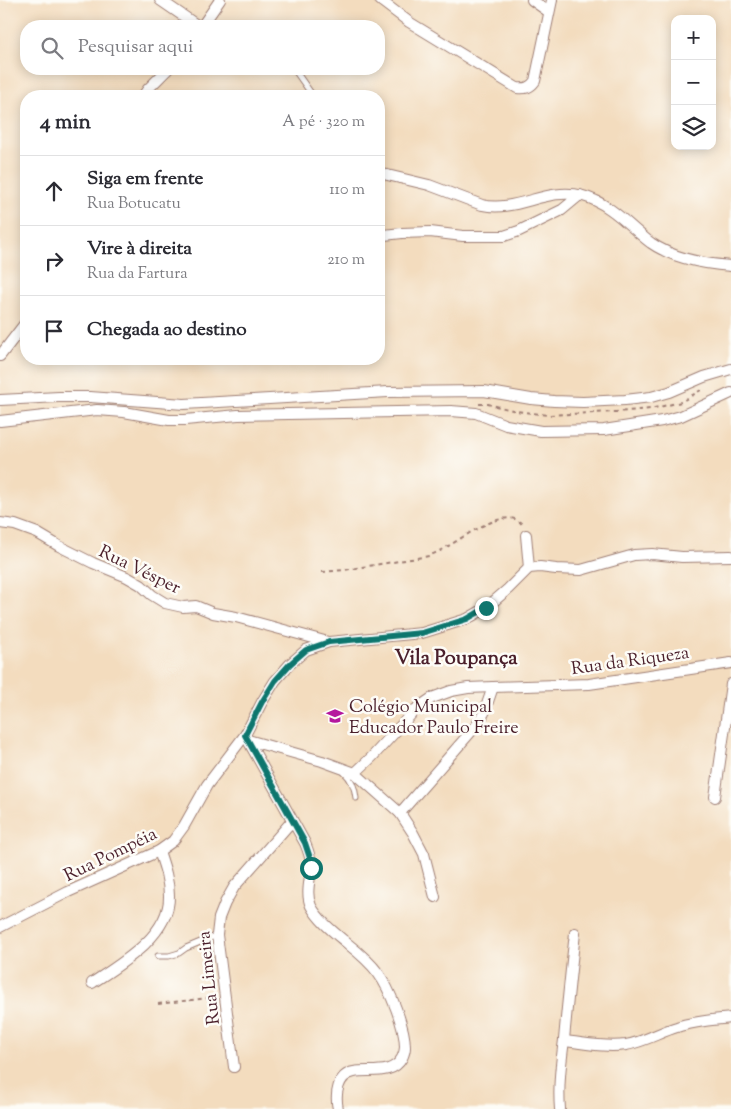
<!DOCTYPE html>
<html lang="pt">
<meta charset="utf-8">
<style>
body{margin:0;font-family:"Sorts Mill Goudy",serif;background:#f7f7f7;color:#2b2b33}
.controls{position:absolute;right:15px;top:15px;display:grid;overflow:hidden;border-radius:10px;box-shadow:0 2px 12px #0003}
.controls button{width:45px;height:45px;display:grid;place-items:center;padding:0;border:0;border-bottom:1px solid #e1e1e2;background:#fff;color:#2b2b33;font:25px sans-serif}
.stop{position:absolute;width:15px;height:15px;margin:-11px;border:4px solid #0f766e;border-radius:50%;background:#fff}
.stop.end{background:#0f766e;border-color:#fff;box-shadow:0 1px 5px #0008}
.list{margin:0;padding:0;list-style:none}
h2{display:flex;justify-content:space-between;align-items:center;height:65px;margin:0;padding:0 20px;font-size:21px}
h2 small{font-size:16px;font-weight:400;color:#7c7c81}
.list li{display:grid;grid-template-columns:32px 1fr auto;gap:15px;align-items:center;box-sizing:border-box;height:70px;padding:0 20px;border-top:1px solid #e1e1e2}
.list b{display:block;font-size:19px;white-space:nowrap}
.list p{margin:0;font-size:16px;white-space:nowrap;color:#7c7c81}
.list em{font-size:16px;font-style:normal;color:#7c7c81}
.icon{flex:none;width:28px;height:28px;fill:none;stroke:currentColor;stroke-width:2;stroke-linecap:round;stroke-linejoin:round}
.map{position:relative;flex:none;width:731px;height:1109px;overflow:hidden}
.search{position:absolute;background:#fff;box-shadow:0 2px 12px #0003;left:20px;top:20px;width:365px;height:55px;display:flex;align-items:center;gap:12px;box-sizing:border-box;padding:0 18px;border-radius:20px;color:#7c7c81;font-size:19px}
.panel{position:absolute;background:#fff;box-shadow:0 2px 12px #0003;left:20px;top:90px;width:365px;height:275px;border-radius:20px}
.map>svg:first-child{display:block}
</style>
<div class="map">
<svg width="731" height="1109" viewBox="0 0 731 1109">
<rect width="100%" height="100%" fill="#fdfcf7"/>
<filter id="ink" filterUnits="userSpaceOnUse"><feTurbulence type="fractalNoise" baseFrequency=".02" numOctaves="2"/><feDisplacementMap in="SourceGraphic" scale="10" xChannelSelector="R" yChannelSelector="G"/><feConvolveMatrix kernelMatrix="1 2 1 2 8 2 1 2 1" color-interpolation-filters="sRGB"/></filter>
<filter id="wash" filterUnits="userSpaceOnUse"><feTurbulence type="fractalNoise" baseFrequency=".0096" numOctaves="4" result="noise"/><feDisplacementMap in="SourceGraphic" scale="20" xChannelSelector="R" yChannelSelector="G"/><feGaussianBlur stdDeviation="1.12" result="paint"/><feColorMatrix in="noise" values="0 0 0 0 0 0 0 0 0 0 0 0 0 0 0 0 0 1.4 0 .05"/><feComposite in="paint" operator="in"/></filter>
<g filter="url(#wash)">
<rect width="100%" height="100%" fill="#f3dcbe"/>
</g>
<g filter="url(#ink)">
<g fill="none" stroke-linecap="round" stroke-linejoin="round">
<!-- service casing -->
<g stroke="#9e7e74" stroke-width="7">
<g id="service">
<polyline points="294,69 313,96"/>
<path d="M 344,772 C 352,779 355,788 356,798"/>
<polyline points="158,956 169,956 179,953 186,948 217,935"/>
</g>
</g>
<!-- minor casing -->
<g stroke="#9e7e74" stroke-width="12">
<g id="minor">
<polyline points="160,0 198,26"/>
<path d="M 380,0 L 409,22 L 517,88 C 525,89 530,88 535,81 L 552,0"/>
<polyline points="532,0 549,12"/>
<polyline points="202,26 220,0"/>
<polyline points="143,96 148,89 168,69"/>
<path d="M 379,173 L 429,185 L 482,205 C 517,213 547,186 583,196 C 610,203 630,227 651,243 C 674,259 704,264 731,266"/>
<polyline points="379,237 384,235 402,233 430,232 463,236 504,236 519,231 562,210 580,195"/>
<polyline points="0,356 26,322"/>
<polyline points="0,400 59,397 90,397 184,404 388,392 484,391 531,399 554,401 583,402 625,400 651,397 669,392 704,377 731,369"/>
<polyline points="0,421 97,410 124,412 169,420 185,420 238,415 451,411 476,413 506,425 541,431 604,430 662,421 681,416 731,393"/>
<polyline points="0,523 15,525 37,533 59,546 93,563 127,577 141,585 152,595 165,603 183,607 196,606 213,613 236,617 328,642"/>
<polyline points="526,535 529,568"/>
<path d="M 245,735 L 305,843 C 308,850 311,857 311,865 C 311,878 305,893 311,906 C 319,921 335,933 348,944 C 358,952 370,962 378,973 C 390,989 405,1027 405,1047 C 405,1051 404,1054 402,1058 C 392,1076 370,1069 354,1072 C 337,1075 335,1095 338,1109"/>
<polyline points="248,740 322,761 355,773 400,813 413,833 424,854 435,897"/>
<polyline points="355,773 372,757 416,709 432,698 451,691 468,688 493,687 589,684 731,663"/>
<polyline points="715,797 731,684"/>
<polyline points="400,813 476,726 484,713 493,687"/>
<polyline points="0,927 68,892 159,851 173,841 184,826 207,785 245,735 262,702 275,681 290,664 306,650 329,642 422,633 467,619 486,608 508,589 529,568 540,567 556,569 581,570 634,555 652,554 682,557 731,556"/>
<path d="M 92,983 C 121,964 170,935 169,896 C 169,880 164,866 159,851"/>
<path d="M 564,1041 C 584,1043 605,1048 626,1045 C 644,1042 660,1032 677,1027 C 694,1021 713,1020 731,1018"/>
<polyline points="234,1067 217,935 219,918 225,903 234,887 292,821"/>
<path d="M 560,1109 C 558,1086 561,1063 564,1040 C 567,1005 571,969 575,933"/>
</g>
</g>
<!-- path -->
<g stroke="#9e7e74" stroke-width="2" stroke-dasharray="4 4" stroke-linecap="butt">
<polyline points="479,404 488,404 516,411 547,415 616,412 650,409 681,402 701,390"/>
<path d="M 322,572 L 344,570 L 429,556 C 432,554 436,553 440,551 C 456,543 509,501 523,526"/>
<polyline points="158,1004 216,997"/>
</g>
<!-- service -->
<use href="#service" stroke="#fff" stroke-width="5"/>
<!-- minor -->
<use href="#minor" stroke="#fff" stroke-width="10"/>
</g>
</g>
<g fill="none" stroke-linecap="round" stroke-linejoin="round" filter="url(#ink)">
<!-- route -->
<polyline stroke="#0f766e" stroke-width="6" points="311,868 310,858 305,843 245,735 262,702 275,681 290,664 306,650 329,642 422,633 467,619 486,608"/>
</g>
<!-- icons -->
<defs>
<g id="school-bare" transform="scale(1.35)"><path d="M0-5L7-2L0 1L-7-2ZM-4 1L0 2.5L4 1V4Q0 6-4 4Z" fill="#b5179e" stroke="#fdfcf7" stroke-width="2.5" paint-order="stroke"/></g>
</defs>
<g fill-rule="evenodd">
<use href="#school-bare" x="335" y="716"/>
</g>
<g text-anchor="middle" stroke-width="5" stroke-linejoin="round" paint-order="stroke">
<!-- street labels -->
<g font-size="18" fill="#4a1f2b" stroke="#fdfcf7">
<text transform="translate(140 569) rotate(26)" y="6">Rua Vésper</text>
<text transform="translate(630 660) rotate(-8)" y="6">Rua da Riqueza</text>
<text transform="translate(110 854) rotate(-26)" y="6">Rua Pompéia</text>
<text transform="translate(208 978) rotate(-96)" y="6">Rua Limeira</text>
</g>
<!-- poi labels -->
<g font-size="18" fill="#4a1f2b" stroke="#fdfcf7" text-anchor="start">
<text x="349" y="712">Colégio Municipal<tspan x="349" dy="21">Educador Paulo Freire</tspan></text>
</g>
<!-- quarter labels -->
<g font-size="20" font-weight="bold" fill="#4a1f2b" stroke="#fdfcf7">
<text x="456" y="664">Vila Poupança</text>
</g>
</g>
</svg>
<div class="controls">
<button>+</button>
<button>−</button>
<button><svg class="icon" aria-label="layers" viewBox="0 0 24 24"><path d="M12 4l9 5-9 5-9-5zM3 14l9 5 9-5"/></svg></button>
</div>
<div class="stop" style="left:311px;top:868px"></div>
<div class="stop end" style="left:486px;top:608px"></div>
<div class="search"><svg class="icon" aria-label="search" viewBox="0 0 24 24"><circle cx="10" cy="10" r="6"/><path d="M15 15l6 6"/></svg>Pesquisar aqui</div>
<section class="panel">
<h2>4 min<small>A pé · 320 m</small></h2>
<ul class="list">
<li><svg class="icon" aria-label="ahead" viewBox="0 0 24 24"><path d="M12 20V5M6 11l6-6 6 6"/></svg><div><b>Siga em frente</b><p>Rua Botucatu</p></div><em>110 m</em></li>
<li><svg class="icon" aria-label="right" viewBox="0 0 24 24"><path d="M7 20v-9h11M14 6l5 5-5 5"/></svg><div><b>Vire à direita</b><p>Rua da Fartura</p></div><em>210 m</em></li>
<li><svg class="icon" aria-label="arrive" viewBox="0 0 24 24"><path d="M6 21V4h12l-3 4 3 4H6"/></svg><div><b>Chegada ao destino</b></div></li>
</ul>
</section>
</div>
